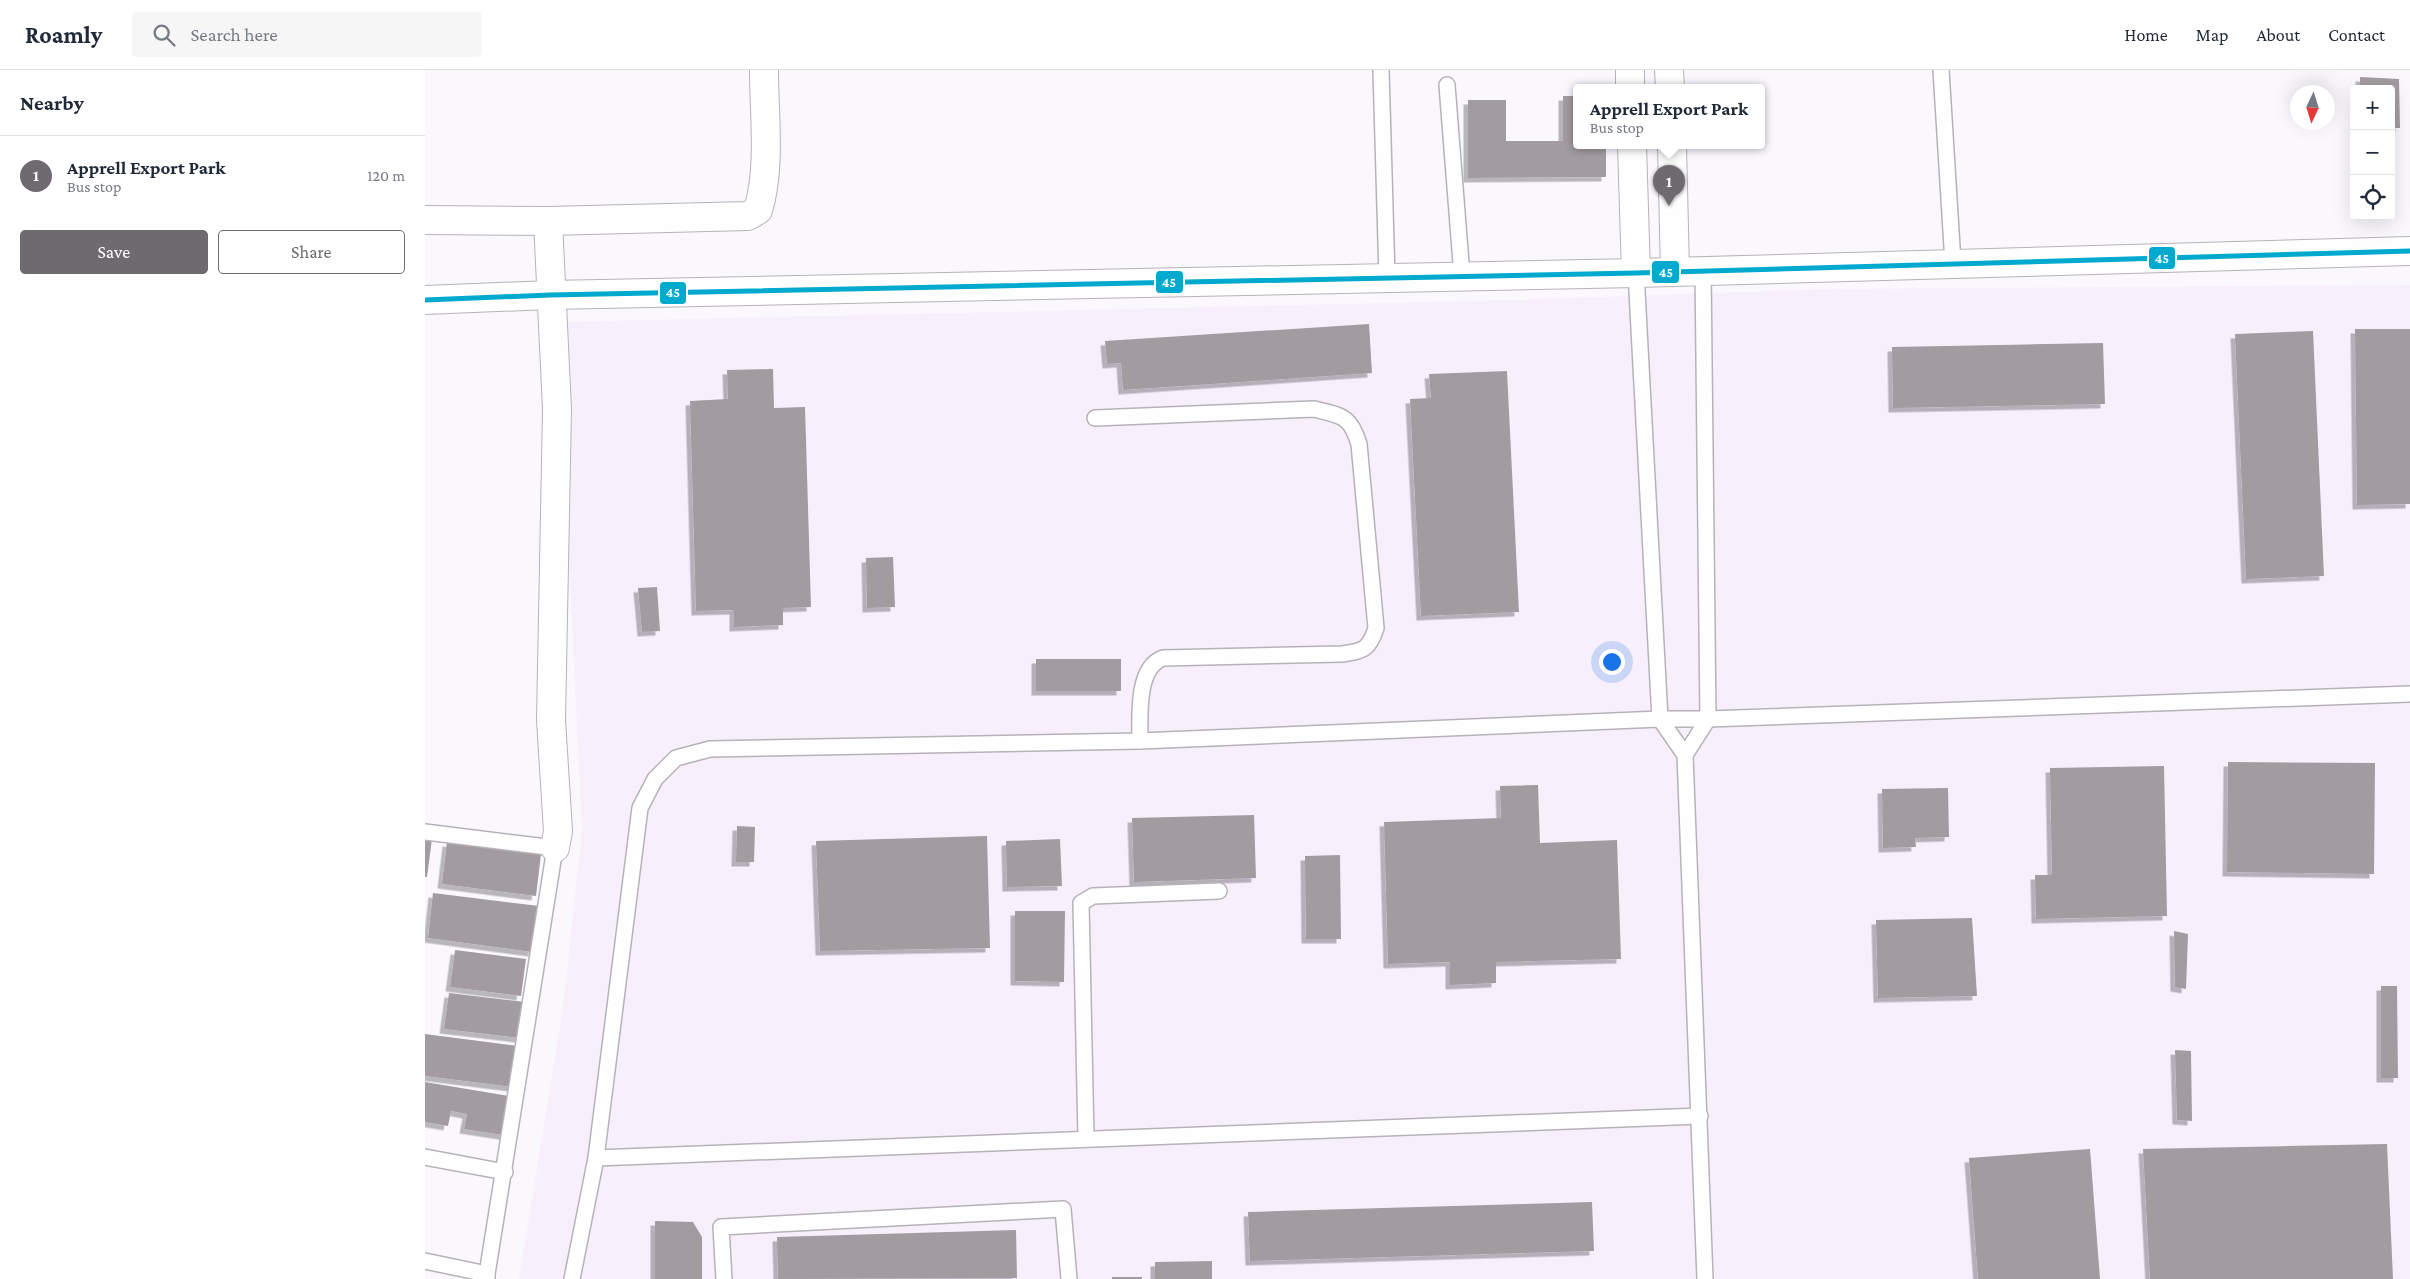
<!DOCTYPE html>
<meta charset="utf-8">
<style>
body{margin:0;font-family:"Crimson Pro",serif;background:#f6f6f7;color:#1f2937}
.controls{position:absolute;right:15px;top:15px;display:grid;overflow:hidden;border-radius:5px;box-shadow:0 5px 20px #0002}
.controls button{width:45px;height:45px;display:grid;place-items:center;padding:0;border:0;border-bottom:1px solid #e0e1e3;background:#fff;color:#1f2937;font:25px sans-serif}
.compass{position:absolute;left:1865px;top:15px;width:45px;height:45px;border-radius:50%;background:#fff;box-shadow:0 5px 20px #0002;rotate:184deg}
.you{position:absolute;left:1186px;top:591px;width:18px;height:18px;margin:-12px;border:4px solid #fff;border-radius:50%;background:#1a73e8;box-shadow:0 0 0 8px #1a73e833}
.badge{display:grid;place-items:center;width:32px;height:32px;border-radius:50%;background:#6e6a70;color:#fff;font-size:16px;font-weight:700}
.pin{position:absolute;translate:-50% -41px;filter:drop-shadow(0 1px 2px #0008)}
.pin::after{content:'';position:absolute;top:26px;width:18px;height:15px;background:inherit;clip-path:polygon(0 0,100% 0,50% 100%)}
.popup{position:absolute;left:1148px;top:14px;width:192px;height:65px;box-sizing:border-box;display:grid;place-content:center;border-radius:5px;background:#fff;filter:drop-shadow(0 1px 4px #0005);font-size:16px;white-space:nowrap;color:#747a83}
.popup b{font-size:19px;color:#1f2937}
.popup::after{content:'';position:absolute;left:50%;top:100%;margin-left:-10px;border:10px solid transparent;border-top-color:#fff}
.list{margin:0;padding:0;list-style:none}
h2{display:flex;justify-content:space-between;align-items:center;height:65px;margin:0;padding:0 20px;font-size:21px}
h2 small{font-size:16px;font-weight:400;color:#747a83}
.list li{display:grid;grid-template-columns:32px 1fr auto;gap:15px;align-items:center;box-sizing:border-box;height:80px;padding:0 20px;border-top:1px solid #e0e1e3}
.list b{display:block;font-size:19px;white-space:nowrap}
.list p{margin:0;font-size:16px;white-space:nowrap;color:#747a83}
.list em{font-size:16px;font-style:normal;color:#747a83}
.actions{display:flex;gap:10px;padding:15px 20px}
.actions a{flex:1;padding:11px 0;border:1px solid #6e6a70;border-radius:5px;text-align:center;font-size:18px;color:#6e6a70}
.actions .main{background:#6e6a70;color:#fff}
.icon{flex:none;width:28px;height:28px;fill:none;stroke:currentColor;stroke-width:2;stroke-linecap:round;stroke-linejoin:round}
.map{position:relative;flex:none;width:1985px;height:1209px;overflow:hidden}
header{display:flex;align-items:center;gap:30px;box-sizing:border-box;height:70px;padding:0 25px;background:#fff;border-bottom:1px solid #e0e1e3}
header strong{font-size:24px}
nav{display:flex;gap:28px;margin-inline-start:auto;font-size:18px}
.search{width:350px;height:45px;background:#f6f6f7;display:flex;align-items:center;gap:12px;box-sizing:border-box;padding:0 18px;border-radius:5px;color:#747a83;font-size:19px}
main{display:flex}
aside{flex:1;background:#fff}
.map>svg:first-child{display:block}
</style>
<header>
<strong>Roamly</strong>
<div class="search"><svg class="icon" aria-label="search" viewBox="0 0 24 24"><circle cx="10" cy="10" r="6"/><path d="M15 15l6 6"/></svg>Search here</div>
<nav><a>Home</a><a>Map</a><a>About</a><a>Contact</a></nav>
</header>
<main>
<aside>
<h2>Nearby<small></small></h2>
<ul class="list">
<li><span class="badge">1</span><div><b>Apprell Export Park</b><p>Bus stop</p></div><em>120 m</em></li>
</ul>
<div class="actions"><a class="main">Save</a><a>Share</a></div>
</aside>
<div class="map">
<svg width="1985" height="1209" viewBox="0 0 1985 1209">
<defs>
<filter id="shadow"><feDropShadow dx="-4.5" dy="4.5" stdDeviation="0" flood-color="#0004"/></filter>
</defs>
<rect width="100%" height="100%" fill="#fbf8fd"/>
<!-- built -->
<polygon fill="#f8effc" points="1985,215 1985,1209 94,1209 138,938 157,760 132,252 1088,230 1402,219"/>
<!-- building -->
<g fill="#a29ca1" filter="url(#shadow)">
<polygon points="1935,7 1974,9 1975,58 1966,58 1966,19 1935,19"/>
<polygon points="1138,26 1152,26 1152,75 1181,75 1181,107 1043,108 1043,30 1081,30 1081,71 1138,71"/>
<polygon points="944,254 947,303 698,320 696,293 682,294 680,271"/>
<polygon points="1930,259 1985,259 1985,434 1932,435"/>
<polygon points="1888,261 1899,506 1821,509 1810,264"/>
<polygon points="1678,273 1680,334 1468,338 1467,277"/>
<polygon points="348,299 349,338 380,337 386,537 358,538 358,555 309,557 309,540 271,541 265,331 303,329 302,300"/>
<polygon points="1082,301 1094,542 996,546 985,329 1006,328 1004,304"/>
<polygon points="468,487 470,537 442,538 441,488"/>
<polygon points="232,517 235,561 217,562 213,518"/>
<rect x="611" y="589" width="85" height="32"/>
<polygon points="1803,692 1950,693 1949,804 1802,802"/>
<polygon points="1739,696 1742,846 1611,849 1610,805 1627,805 1625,698"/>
<polygon points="1113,715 1115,773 1192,770 1196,889 1071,892 1071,913 1025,915 1025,892 963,894 959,752 1076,748 1075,716"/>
<polygon points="1523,718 1524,767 1490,768 1491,777 1458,778 1457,719"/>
<polygon points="829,745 831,808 709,812 707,748"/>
<polygon points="312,756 330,757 329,792 311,792"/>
<polygon points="562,766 565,878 395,881 391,771"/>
<polygon points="0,768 7,769 2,807 0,807"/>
<polygon points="635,769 637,816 582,817 581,771"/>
<polygon points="22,772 116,784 111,826 17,814"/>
<polygon points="915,785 916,869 881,869 880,786"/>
<polygon points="8,823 114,836 108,882 3,868"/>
<polygon points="590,841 640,841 639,912 590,911"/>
<polygon points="1547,848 1552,926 1453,928 1451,850"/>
<polygon points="1749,861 1763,864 1761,919 1750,917"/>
<polygon points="30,880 101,889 96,926 25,917"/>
<polygon points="1956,916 1972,916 1973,1008 1956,1008"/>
<polygon points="24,923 100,932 95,968 19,959"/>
<polygon points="0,964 93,976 88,1017 0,1006"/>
<polygon points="1750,980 1766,981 1767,1051 1752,1050"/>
<polygon points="0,1012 90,1027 84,1066 39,1059 42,1044 26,1041 23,1056 0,1052"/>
<polygon points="1962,1074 1968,1209 1725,1209 1718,1079"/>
<polygon points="1665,1079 1675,1209 1553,1209 1544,1088"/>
<polygon points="1167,1132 1169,1181 825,1191 823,1142"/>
<polygon points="230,1151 268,1152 277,1167 277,1209 230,1209"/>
<polygon points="591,1160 592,1208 353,1209 352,1167"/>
<polygon points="787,1191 787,1209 730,1209 730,1192"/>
<rect x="687" y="1207" width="30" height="2"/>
</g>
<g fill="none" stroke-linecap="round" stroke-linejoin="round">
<!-- lane casing -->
<g stroke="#b6b3b8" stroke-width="18">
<g id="lane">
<polyline points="956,0 962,207"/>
<polyline points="1516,0 1528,193"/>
<polyline points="1022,15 1037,206"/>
<polyline points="1211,203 1235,649 1260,685 1280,1209"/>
<path d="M 670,348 L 889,339 C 917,346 925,345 934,374 L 951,558 C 944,580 938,581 917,584 L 738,588 C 711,598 715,646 715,671"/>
<polyline points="1260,685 1283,649 1278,199"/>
<polyline points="0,762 130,778 62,1204"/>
<polyline points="661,1068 656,833 668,826 794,821"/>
<polyline points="0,1087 80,1102"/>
<polyline points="171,1088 1275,1046"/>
<polyline points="0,1191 62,1204 62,1209"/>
<polyline points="147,1209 171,1088 215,738 230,709 251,688 285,679 715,671 1235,649 1283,649 1985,624"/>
<polyline points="299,1209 296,1157 638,1139 644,1209"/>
</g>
</g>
<!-- street casing -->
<g stroke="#b6b3b8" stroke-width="30">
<g id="street">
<path d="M 0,150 L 123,151 L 323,146 L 333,140 C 346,99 339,43 339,0"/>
<polyline points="123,151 132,339 126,650 133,761 130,778"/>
</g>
</g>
<!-- secondary casing -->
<g stroke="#b6b3b8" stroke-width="30">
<g id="secondary">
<polyline points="1205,0 1205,17"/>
<polyline points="1244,0 1245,17"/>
<polyline points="1207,75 1211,203"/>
<polyline points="1247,75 1250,201"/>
<polyline points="0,230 125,225 1211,203 1985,181"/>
</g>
</g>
<!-- lane -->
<use href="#lane" stroke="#fefeff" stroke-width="15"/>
<!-- street -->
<use href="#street" stroke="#fefeff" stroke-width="28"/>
<!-- secondary -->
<use href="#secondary" stroke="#fefeff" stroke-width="28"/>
<!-- bus-1 casing -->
<g stroke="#fff" stroke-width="9">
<polyline id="bus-1" points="0,230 125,225 1211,203 1985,181"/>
</g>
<!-- bus-1 -->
<use href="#bus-1" stroke="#00a9ce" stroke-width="5"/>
</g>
<g stroke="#fff" stroke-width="2">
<rect x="1723" y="176" width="28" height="24" rx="5" fill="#00a9ce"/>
<rect x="1226" y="190" width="29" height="24" rx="5" fill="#00a9ce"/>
<rect x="730" y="200" width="29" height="24" rx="5" fill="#00a9ce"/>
<rect x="234" y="211" width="28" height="24" rx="5" fill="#00a9ce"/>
</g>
<g font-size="14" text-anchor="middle" font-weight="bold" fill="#fff">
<text x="1737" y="193">45</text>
<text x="1241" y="207">45</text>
<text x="744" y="217">45</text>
<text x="248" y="227">45</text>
</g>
</svg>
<div class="controls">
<button>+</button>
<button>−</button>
<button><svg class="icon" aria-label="locate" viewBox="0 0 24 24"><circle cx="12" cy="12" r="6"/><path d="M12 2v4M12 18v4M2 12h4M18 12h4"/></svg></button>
</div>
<svg class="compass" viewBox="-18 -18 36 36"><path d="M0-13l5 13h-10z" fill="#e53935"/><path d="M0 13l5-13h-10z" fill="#747a83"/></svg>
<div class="you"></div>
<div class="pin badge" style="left:1244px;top:136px">1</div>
<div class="popup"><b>Apprell Export Park</b>Bus stop</div>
</div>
</main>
